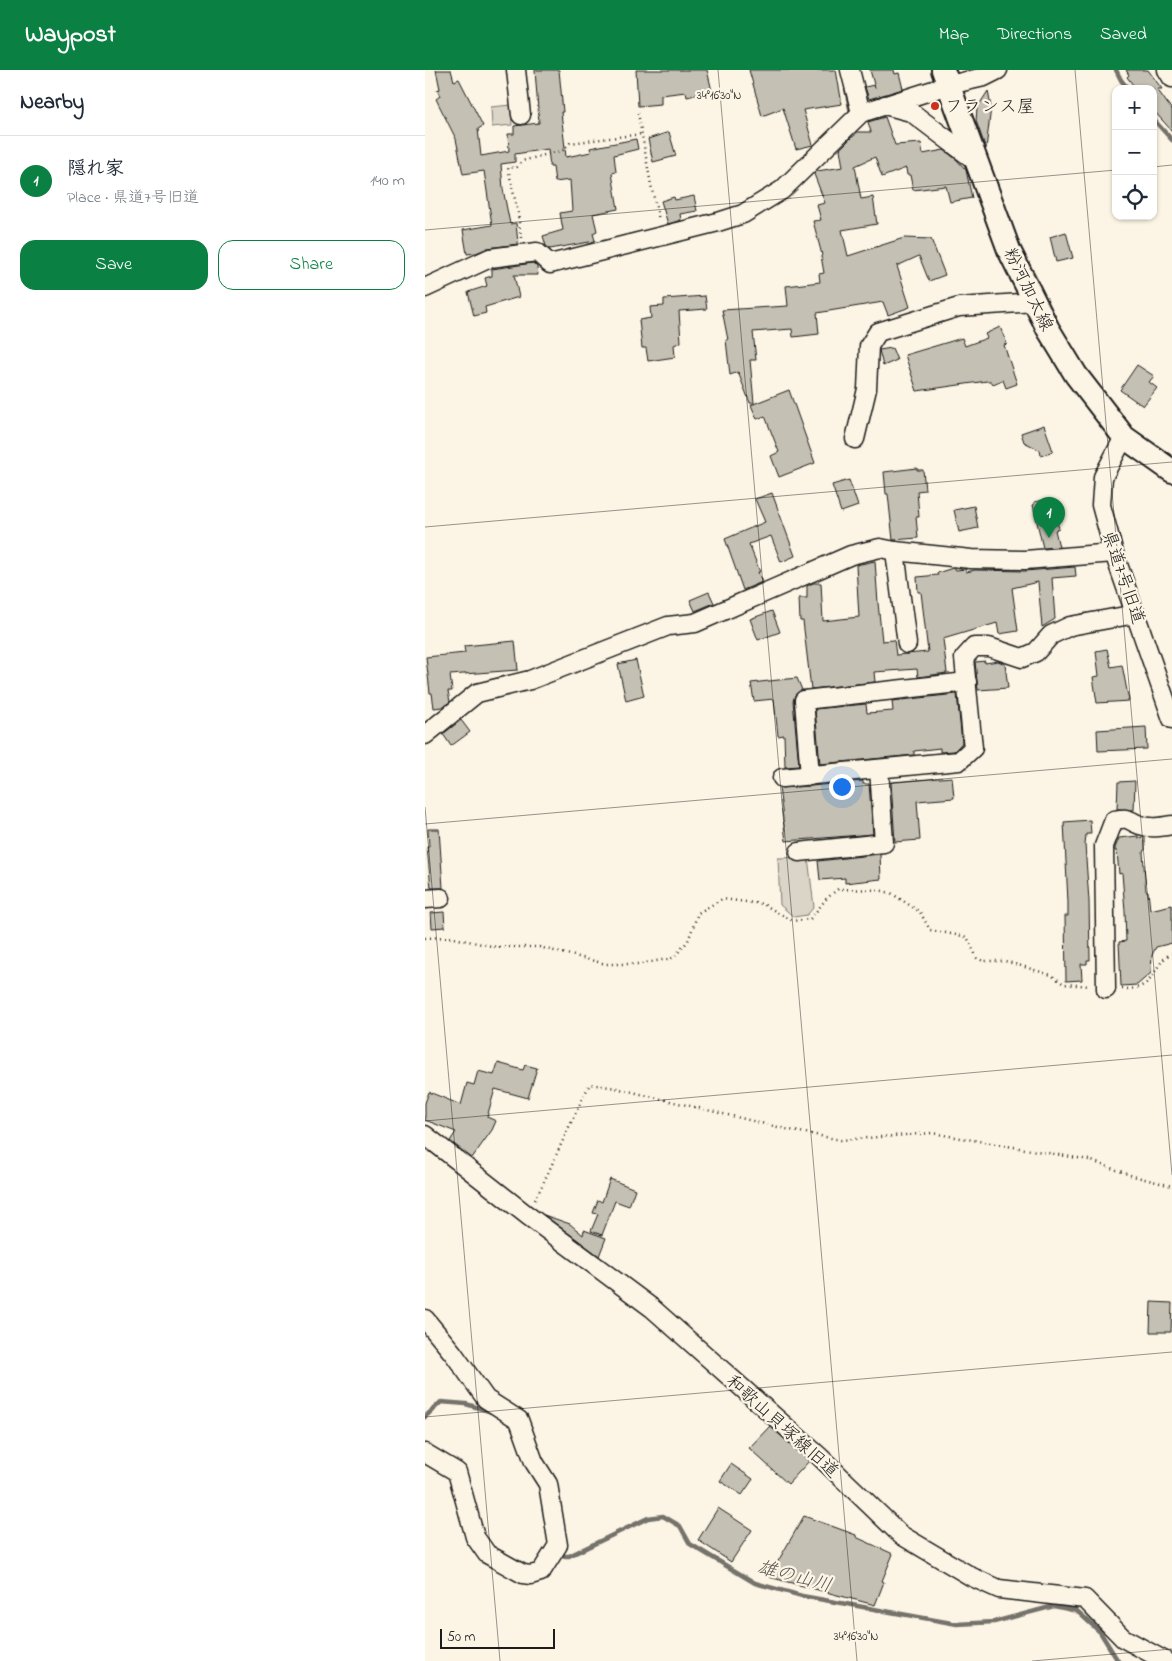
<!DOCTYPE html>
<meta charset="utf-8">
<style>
body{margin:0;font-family:"Indie Flower","Klee One",sans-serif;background:#f2f2f3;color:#1f2937}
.controls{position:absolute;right:15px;top:15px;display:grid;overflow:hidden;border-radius:10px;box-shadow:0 1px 4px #0004}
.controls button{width:45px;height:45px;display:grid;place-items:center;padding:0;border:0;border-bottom:1px solid #e0e1e3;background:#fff;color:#1f2937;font:25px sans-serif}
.scale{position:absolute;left:15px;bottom:12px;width:115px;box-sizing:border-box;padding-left:5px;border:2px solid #1c1c1c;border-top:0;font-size:14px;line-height:18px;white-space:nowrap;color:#1c1c1c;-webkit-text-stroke:4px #fcf5e5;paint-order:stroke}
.you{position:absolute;left:416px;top:716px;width:18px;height:18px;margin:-12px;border:4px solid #fff;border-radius:50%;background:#1a73e8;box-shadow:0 0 0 8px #1a73e833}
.badge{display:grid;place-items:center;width:32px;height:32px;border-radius:50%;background:#0b8043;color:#fff;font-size:16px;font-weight:700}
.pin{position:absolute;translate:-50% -41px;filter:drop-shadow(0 1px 2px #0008)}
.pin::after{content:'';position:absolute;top:26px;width:18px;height:15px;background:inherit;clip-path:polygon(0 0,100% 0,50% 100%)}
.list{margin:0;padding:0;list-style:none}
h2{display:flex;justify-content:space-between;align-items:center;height:65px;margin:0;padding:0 20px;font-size:21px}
h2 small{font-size:16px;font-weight:400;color:#747a83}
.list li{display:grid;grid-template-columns:32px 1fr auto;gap:15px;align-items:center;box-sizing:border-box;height:90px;padding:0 20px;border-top:1px solid #e0e1e3}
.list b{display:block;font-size:19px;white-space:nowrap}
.list p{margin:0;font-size:16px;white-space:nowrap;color:#747a83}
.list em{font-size:16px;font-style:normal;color:#747a83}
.actions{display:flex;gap:10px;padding:15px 20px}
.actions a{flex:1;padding:11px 0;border:1px solid #0b8043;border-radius:15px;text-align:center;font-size:18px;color:#0b8043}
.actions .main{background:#0b8043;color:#fff}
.icon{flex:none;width:28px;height:28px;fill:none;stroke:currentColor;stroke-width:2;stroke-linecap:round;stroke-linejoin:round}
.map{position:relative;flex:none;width:747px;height:1591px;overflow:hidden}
header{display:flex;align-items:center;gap:30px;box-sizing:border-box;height:70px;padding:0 25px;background:#0b8043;color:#fff}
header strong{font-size:24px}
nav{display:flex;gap:28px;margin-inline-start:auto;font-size:18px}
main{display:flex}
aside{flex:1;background:#fff}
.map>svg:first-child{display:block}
</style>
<header>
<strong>Waypost</strong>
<nav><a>Map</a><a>Directions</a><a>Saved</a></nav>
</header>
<main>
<aside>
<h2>Nearby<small></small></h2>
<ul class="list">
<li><span class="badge">1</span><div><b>隠れ家</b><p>Place · 県道7号旧道</p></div><em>140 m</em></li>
</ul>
<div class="actions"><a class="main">Save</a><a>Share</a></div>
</aside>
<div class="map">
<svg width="747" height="1591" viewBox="0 0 747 1591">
<rect width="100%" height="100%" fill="#fcf5e5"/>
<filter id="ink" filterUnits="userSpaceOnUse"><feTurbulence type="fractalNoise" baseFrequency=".02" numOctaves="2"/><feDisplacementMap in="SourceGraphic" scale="10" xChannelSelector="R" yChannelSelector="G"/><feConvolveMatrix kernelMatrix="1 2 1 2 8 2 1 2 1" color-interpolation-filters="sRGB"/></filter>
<g filter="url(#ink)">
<!-- green -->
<g fill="#dbd5c8" stroke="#7c7872">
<polygon points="86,35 87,55 67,57 66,37"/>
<polygon points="383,787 389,837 382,845 369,847 355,835 353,788"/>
</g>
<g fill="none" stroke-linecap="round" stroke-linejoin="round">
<!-- stream -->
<g stroke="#75726c" stroke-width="4.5">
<polyline points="691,0 696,10 703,19"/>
<polyline points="421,19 426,43 424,45"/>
<polyline points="728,49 747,70"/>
<polyline points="0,1347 16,1332 41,1334 67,1342"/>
<polyline points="132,1486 144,1486 223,1448 238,1446 255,1456 265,1474 330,1513 377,1526 532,1554 569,1552 629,1536 652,1541 675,1562 693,1591"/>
</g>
</g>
<!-- building -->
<g fill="#c4c0b3" stroke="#1c1c1c">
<polygon points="11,0 26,0 29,11 34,9 58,56 53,59 56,86 84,81 83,64 89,64 89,56 114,53 110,0 134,0 138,42 136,42 141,87 166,82 165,78 211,69 213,79 189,85 191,102 187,103 193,139 168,144 172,161 168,163 170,171 125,179 121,176 118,166 138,160 135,143 147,141 145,110 130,112 128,97 125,97 123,79 90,84 90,92 76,94 78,119 85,154 91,153 93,174 63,178 51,183 42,184 38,160 67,155 59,101 38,104 31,69 11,29 15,26 12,20 15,19"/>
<polygon points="211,0 282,0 287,21 262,27 261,22 236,25 236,34 213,36"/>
<polygon points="324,0 411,0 417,34 378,40 388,75 371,79 358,38 337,46"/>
<polygon points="445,0 469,0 470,4 474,3 478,19 444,29 440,17 449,15 450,18"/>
<polygon points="701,0 723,0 737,19 732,19 747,40 747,61 728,40 728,19 711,19 702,7 704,5"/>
<polygon points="563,21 566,37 561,79 551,51 552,38"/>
<polygon points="460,47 470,75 496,73 498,84 519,80 532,90 541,100 547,128 525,132 521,116 488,120 485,105 482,105 481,98 457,107 450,87 430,96 436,129 448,127 452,154 417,160 423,186 479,168 506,169 520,205 504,211 494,186 472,196 485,237 463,245 458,232 392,243 394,264 368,267 367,259 328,262 331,290 325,290 329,333 325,333 313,302 305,305 301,270 303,270 297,240 363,236 361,216 395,212 394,204 399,203 396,186 397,185 388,151 396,150 392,135 400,133 389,104 392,101 418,97 415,79 427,67 429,66 432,62 446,62 443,52"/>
<polygon points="244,62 251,86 228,92 223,69"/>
<polygon points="269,126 272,141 255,144 256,150 243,154 236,131 249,127 250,130"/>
<polygon points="641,162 648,188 631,192 625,167"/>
<polygon points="108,193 112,197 113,205 89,205 94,227 60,237 61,243 49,246 43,222 62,216 60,208 67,206 67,199"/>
<polygon points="280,226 282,239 254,241 256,272 249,275 250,287 223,291 221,278 217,278 214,250 226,248 225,237 239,236 239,229"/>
<polygon points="575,257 582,274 579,275 592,314 581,318 578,310 568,314 566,311 562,311 492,321 480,285 537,268 540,276 562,268 560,264"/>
<polygon points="467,278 472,290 458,296 454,280"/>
<polygon points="712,295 729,306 724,312 732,318 718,336 695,320"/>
<polygon points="364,320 390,393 354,407 346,386 354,382 340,346 332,349 326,335"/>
<polygon points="619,355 628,381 616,386 615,380 599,372 596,363"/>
<polygon points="492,398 492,400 498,400 500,420 492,421 494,447 491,447 493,468 468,470 463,424 461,424 459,402"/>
<polygon points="424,410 433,436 416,442 407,415"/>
<polygon points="347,423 370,486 356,492 346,466 324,474 335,502 333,502 337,512 318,520 300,469 340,452 330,429"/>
<polygon points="625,429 628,444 630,443 634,459 630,460 634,477 618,478 608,435 609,435 609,432"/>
<polygon points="549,436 553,458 534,462 529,440"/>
<polygon points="450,491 453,533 457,571 469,570 471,585 503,582 496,522 493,522 492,507 513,505 512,503 528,498 531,500 541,499 541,502 550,500 600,501 650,497 651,506 627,508 630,549 617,557 613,512 587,518 593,561 574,564 572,553 518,569 522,603 493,607 492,599 449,602 450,612 386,619 378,551 375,551 374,528 382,528 382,516 388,513 396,513 398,551 434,547 431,495"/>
<polygon points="284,522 289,533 270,541 265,530"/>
<polygon points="347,541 355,562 333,570 325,549"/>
<polygon points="90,571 93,600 25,605 27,621 23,621 25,632 17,637 9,638 7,623 5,623 1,587 40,583 39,576"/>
<polygon points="682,579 686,597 697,595 704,631 672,633 668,607 674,606 671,581"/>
<polygon points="211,590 219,626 201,631 193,594"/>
<polygon points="560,591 560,593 573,591 580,594 583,618 553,620 550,592"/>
<polygon points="372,608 377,620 370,625 368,631 374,696 360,697 359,665 353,666 349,629 329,631 326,613"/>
<polygon points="532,624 537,672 536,674 529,681 515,682 515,678 489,681 489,685 395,694 390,639 441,634 442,643 468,641 467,631"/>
<polygon points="36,650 45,662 26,676 18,664"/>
<polygon points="721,657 722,679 673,681 672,660"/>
<polygon points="527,707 529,728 492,731 495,770 470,772 466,712"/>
<polygon points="438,711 438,714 444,714 448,764 361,771 354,718 386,716"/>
<polygon points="710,711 709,740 692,739 693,712"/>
<polygon points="665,750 666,764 661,764 660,775 664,831 665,890 662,890 662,894 656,894 657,910 641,911 640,846 643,846 643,832 639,752"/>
<polygon points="3,759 14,759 18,818 6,818 2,777 4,777"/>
<polygon points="713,766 713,768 720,767 720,780 719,780 718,783 721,821 723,821 725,840 747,835 747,873 731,877 727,885 726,903 712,915 696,916 694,872 701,871 700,841 697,803 694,804 692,781 690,781 690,778 694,768"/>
<polygon points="455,784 456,809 420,813 420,808 395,810 393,791"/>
<polygon points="19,842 20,857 7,858 6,843"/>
<polygon points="73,993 98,1000 100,995 112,998 103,1028 70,1019 62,1047 71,1051 67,1060 47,1088 25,1071 31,1062 0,1050 0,1033 4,1022 36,1035 42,1013 49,1015 53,1001 69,1005"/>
<polygon points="185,1109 210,1119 204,1136 190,1131 177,1165 166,1161 173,1144 168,1143 173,1130 177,1132"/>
<polygon points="119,1145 145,1154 158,1165 159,1160 181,1168 174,1186"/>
<polygon points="726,1232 747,1233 746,1262 725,1262"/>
<polygon points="345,1356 384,1391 363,1414 324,1378"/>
<polygon points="306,1394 328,1409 317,1425 295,1411"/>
<polygon points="293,1438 327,1460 306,1492 273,1470"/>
<polygon points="379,1446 431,1465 431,1467 468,1484 457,1511 459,1512 450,1535 344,1507"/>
</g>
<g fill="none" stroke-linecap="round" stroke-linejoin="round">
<!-- minor casing -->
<g stroke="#1c1c1c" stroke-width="21">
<g id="minor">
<polyline points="91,0 96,45"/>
<polyline points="425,0 436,43"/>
<polyline points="742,0 747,8"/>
<polyline points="460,35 486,42 552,92"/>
<polyline points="0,218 65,188 112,182 125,194 293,152 318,144 357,120 436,43 524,15 559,7 573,0"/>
<polyline points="699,367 678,407 676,435 689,483 747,649"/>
<polyline points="430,369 442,319 444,276 453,262 534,237 610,232"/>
<polyline points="470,481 482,574"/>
<polyline points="0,665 52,623 105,610 243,556 270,553 426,485 455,478 470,481 546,489 600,490 689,483"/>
<polyline points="385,706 379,630 542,612"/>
<polyline points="357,708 534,691 548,678 539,588 549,577 564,577 597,588 611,582 626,565 645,556 711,544"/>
<polyline points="374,782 459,773 454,699"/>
<polyline points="0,829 16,828"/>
<path d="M 681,919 L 679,776 L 689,750 C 707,747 701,750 715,755 C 726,759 736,757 747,755"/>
<polyline points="0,1065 102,1145 227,1238 394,1386 476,1465 547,1507 574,1519 660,1529 698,1568 740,1591"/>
<polyline points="0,1249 28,1283 61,1329 94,1350 109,1392 123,1414 133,1475 116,1502 106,1505 98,1504 62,1484 50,1467 32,1402 0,1383"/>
</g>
</g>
<!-- major casing -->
<g stroke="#1c1c1c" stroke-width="26">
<polyline id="major" points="518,0 584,180 623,259 651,305 699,367 747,401"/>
</g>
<!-- path -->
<g stroke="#1c1c1c" stroke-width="2.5" stroke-dasharray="1 4" stroke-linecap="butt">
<polyline points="213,43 226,115 234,150"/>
<polyline points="96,168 93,143 83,98 92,97 97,91 138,80 145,73 217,64"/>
<polyline points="0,868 24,867 71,877 114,877 181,894 215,894 248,888 263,871 273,843 297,829 338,834 368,851 385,849 402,828 413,819 454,820 466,823 495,842 505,860 542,867 552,888 558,891 580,891 626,905 639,914 665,916"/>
<path d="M 697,919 C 734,920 724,896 747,883"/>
<path d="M 110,1130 C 129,1092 145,1052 165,1014 L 191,1018 L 365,1060 L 416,1070 L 507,1063 L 664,1090 L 708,1106 L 747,1116"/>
</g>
<!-- minor -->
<use href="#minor" stroke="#fcf5e5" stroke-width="18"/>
<!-- major -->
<use href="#major" stroke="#fcf5e5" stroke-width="22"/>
</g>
</g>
<!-- ticks -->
<path fill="none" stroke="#1c1c1c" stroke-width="1" stroke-opacity="0.45" d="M 293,0 L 432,1591M 650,0 L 747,1105M 728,97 L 747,95M 0,160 L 691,100M 0,457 L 747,392M 0,737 L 75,1591M 0,754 L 747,689M 0,1051 L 747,985M 0,1347 L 747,1282M 607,1591 L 747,1579"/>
<!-- markers -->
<circle fill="#c8321e" stroke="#fcf5e5" stroke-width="2" cx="510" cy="36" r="5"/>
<g text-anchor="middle" stroke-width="4.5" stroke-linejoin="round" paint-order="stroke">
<!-- poi labels -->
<g font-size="18" fill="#1c1c1c" stroke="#fcf5e5" text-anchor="start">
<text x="520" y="42">フランス屋</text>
</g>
<!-- street labels -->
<g font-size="18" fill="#1c1c1c" stroke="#fcf5e5">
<text transform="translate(604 219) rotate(64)" y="6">粉河加太線</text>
<text transform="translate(699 507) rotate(71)" y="6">県道7号旧道</text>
<text transform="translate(358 1356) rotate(42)" y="6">和歌山貝塚線旧道</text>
</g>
<!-- water labels -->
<g font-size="19" font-style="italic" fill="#575551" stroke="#fcf5e5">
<text transform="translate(370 1505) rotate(15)" y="7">雄の山川</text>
</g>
</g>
<g font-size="12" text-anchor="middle" fill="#1c1c1c" stroke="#fcf5e5" stroke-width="4.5" stroke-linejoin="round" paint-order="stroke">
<text x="294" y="29">34°16'30"N</text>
<text x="431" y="1570">34°16'30"N</text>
</g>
</svg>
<div class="controls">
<button>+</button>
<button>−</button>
<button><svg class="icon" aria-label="locate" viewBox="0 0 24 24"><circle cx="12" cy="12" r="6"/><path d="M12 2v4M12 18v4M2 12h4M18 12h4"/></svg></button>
</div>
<div class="scale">50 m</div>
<div class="you"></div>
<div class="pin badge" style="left:624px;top:468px">1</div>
</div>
</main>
